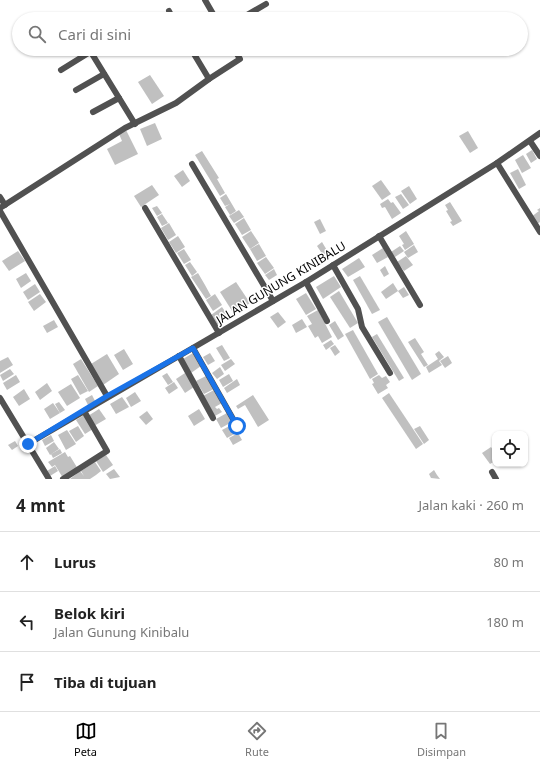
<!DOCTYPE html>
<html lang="id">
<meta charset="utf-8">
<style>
body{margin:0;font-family:"Noto Sans",sans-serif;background:#f2f2f2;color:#222}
.controls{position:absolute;right:12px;bottom:12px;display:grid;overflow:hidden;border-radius:8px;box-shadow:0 1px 3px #0004}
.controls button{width:36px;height:36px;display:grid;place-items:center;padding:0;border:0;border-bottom:1px solid #e0e0e0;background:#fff;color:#222;font:20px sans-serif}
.stop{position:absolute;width:12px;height:12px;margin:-9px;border:3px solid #1a73e8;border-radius:50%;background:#fff}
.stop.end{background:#1a73e8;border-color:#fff;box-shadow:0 1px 4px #0008}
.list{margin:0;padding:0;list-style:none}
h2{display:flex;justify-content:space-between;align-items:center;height:52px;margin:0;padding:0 16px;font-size:17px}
h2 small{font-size:13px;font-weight:400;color:#767676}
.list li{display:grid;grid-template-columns:26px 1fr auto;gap:12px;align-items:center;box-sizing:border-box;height:60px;padding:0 16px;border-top:1px solid #e0e0e0}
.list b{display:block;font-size:15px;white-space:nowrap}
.list p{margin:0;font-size:13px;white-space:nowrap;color:#767676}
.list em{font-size:13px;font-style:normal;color:#767676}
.icon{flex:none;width:22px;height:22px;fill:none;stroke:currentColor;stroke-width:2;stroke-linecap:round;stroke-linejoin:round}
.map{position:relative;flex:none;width:540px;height:479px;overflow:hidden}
.search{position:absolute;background:#fff;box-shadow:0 1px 3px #0004;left:12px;right:12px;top:12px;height:44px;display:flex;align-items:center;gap:10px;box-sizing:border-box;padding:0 14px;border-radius:22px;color:#767676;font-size:15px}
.sheet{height:232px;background:#fff}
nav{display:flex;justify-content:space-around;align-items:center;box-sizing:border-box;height:56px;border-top:1px solid #e0e0e0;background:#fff;font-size:11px;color:#767676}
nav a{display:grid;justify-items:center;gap:2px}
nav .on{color:#000}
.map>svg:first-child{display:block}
</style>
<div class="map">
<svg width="540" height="479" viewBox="0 0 540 479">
<rect width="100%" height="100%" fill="#fff"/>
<!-- building -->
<g fill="#c0c0c0">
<polygon points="150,75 164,96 152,104 138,82"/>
<polygon points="155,123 162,139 147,146 140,129"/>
<polygon points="126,130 138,154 115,165 107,149 122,141 119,134"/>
<polygon points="468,131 478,148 470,153 459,136"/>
<polygon points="532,150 537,159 531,163 526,154"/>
<polygon points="202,151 219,178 217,179 225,193 220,196 195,155"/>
<polygon points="523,155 531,168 522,173 515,160"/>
<polygon points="518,169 526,185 519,189 510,173"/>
<polygon points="183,170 190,181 182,187 174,176"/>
<polygon points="381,180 391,194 382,200 372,186"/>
<polygon points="152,185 159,195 141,207 134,196"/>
<polygon points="409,186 417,199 410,204 401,191"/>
<polygon points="226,194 236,211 230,215 225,207 230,204 225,206 220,198"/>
<polygon points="401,194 409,205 403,209 395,197"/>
<polygon points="388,199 391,203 393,202 401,213 392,219 385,207 382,208 380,204"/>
<polygon points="450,202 462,221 453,226 450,222 452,221 446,211 448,210 445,205"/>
<polygon points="157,206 162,213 157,216 152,208"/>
<polygon points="540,208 540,222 536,225 531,217 539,211 537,210"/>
<polygon points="239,210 244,217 234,223 229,216"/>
<polygon points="162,214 168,223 162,226 157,217"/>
<polygon points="244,218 251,230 242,235 235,224"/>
<polygon points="320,219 326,231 320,234 314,222"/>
<polygon points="169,223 176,235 168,240 161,228"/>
<polygon points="251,231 259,243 250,249 242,237"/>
<polygon points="406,231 414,244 405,250 402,245 404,244 399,236"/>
<polygon points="178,236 185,247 176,253 169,242"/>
<polygon points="322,242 328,252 323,255 317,246"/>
<polygon points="259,244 266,256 257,261 250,249"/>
<polygon points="414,245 418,252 408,258 404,252"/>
<polygon points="400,246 404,251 395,257 391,252"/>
<polygon points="383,248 388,257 377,263 372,255"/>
<polygon points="184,249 191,260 184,264 177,253"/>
<polygon points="18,251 25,261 9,271 2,261"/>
<polygon points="406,256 413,265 404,271 397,262"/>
<polygon points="266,257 274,268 265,274 257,263"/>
<polygon points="359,258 365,267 348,277 342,269"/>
<polygon points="190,262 197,272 192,276 185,265"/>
<polygon points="385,266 389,274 384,277 380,270"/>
<polygon points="274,269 277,275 269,280 265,275"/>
<polygon points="26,273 31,281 21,288 16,279"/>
<polygon points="198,273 205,285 201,287 205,285 211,296 206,299 191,277"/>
<polygon points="334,276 341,287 323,299 316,287"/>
<polygon points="360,276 380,310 372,314 353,280"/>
<polygon points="236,282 250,303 234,314 220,292"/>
<polygon points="393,283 398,291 386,299 381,292"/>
<polygon points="35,284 40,292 28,300 23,292"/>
<polygon points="404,287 409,295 403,298 398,291"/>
<polygon points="339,291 358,323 350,328 330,297"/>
<polygon points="306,293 316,309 306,315 296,299"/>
<polygon points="40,294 46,302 34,311 28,302"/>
<polygon points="215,294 222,305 213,311 206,300"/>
<polygon points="222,307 229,317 217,325 211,315"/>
<polygon points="318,310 332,337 322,343 318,336 315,338 308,326 312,324 307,316"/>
<polygon points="278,312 286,322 278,328 270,317"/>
<polygon points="387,317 421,374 412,380 378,322"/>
<polygon points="302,319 307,327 296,333 292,325"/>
<polygon points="54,320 58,327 47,333 43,326"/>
<polygon points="335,321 344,336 338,340 329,325"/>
<polygon points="353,330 378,374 370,379 345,334"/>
<polygon points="377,334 404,378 399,381 372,337"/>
<polygon points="415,338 424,352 421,354 428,365 424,367 408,342"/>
<polygon points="331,340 334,344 326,350 323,345"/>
<polygon points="222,345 230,358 224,361 216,348"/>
<polygon points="335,345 340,352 335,356 330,348"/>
<polygon points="124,349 133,364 123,370 114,355"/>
<polygon points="439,351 444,357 439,361 442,365 429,373 426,367 438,359 435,354"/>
<polygon points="193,353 201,366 191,373 183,359"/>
<polygon points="210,353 215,361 208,365 203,357"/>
<polygon points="107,354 119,374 103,385 91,364"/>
<polygon points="448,356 452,363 445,368 440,361"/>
<polygon points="8,357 13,365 0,373 0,361"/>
<polygon points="81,359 98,386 89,392 73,364"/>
<polygon points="231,359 235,364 225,371 221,365"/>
<polygon points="220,367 224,374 217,379 212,373"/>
<polygon points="10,369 14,374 3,381 0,375"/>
<polygon points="167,373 173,382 168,385 162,376"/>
<polygon points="185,373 194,387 185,393 176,379"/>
<polygon points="229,374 233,381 223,387 219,380"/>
<polygon points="16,375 20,382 7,390 3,383"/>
<polygon points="78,375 88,391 80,395 71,379"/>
<polygon points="379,375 382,378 386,376 390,382 386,385 388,388 378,394 372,384 374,383 372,379"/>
<polygon points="206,376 214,389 204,394 196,381"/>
<polygon points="237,379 240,385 227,393 224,388"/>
<polygon points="174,382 178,388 169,394 165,388"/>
<polygon points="47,383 52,391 40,400 35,392"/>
<polygon points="71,384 80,398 67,406 58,392"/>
<polygon points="24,389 30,399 19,406 13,397"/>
<polygon points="214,390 222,403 215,407 217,409 219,408 222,412 215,416 203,396"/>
<polygon points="135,392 141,401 131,407 126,398"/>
<polygon points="389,393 423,444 416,449 382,398"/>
<polygon points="92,395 95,401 88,405 85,399"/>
<polygon points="253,395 269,420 258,427 245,405 238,409 236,406"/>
<polygon points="122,397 129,407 116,414 110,404"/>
<polygon points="59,402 65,410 60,413 55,404"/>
<polygon points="53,403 60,413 50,419 44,409"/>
<polygon points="99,409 106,419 94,426 88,416"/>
<polygon points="199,409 205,419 194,426 188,416"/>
<polygon points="147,411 153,419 146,425 139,417"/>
<polygon points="227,413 232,422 221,428 216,419"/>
<polygon points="84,415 93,429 85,434 76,420"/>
<polygon points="233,424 238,432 227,438 222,430"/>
<polygon points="78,426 84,436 76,442 69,431"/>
<polygon points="420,426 429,440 424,444 414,429"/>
<polygon points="67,430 76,444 66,450 58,435"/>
<polygon points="238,433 242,440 233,445 229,438"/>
<polygon points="51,435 54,441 45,446 42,440"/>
<polygon points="15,441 18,446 12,450 8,445"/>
<polygon points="54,442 59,449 50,455 46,448"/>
<polygon points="491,447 495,453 495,461 490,464 482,453"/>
<polygon points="60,449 62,453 53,458 51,454"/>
<polygon points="65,452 68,457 70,456 78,469 63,478 55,465 52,467 48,462"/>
<polygon points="106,455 113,465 103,472 96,461"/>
<polygon points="95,462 101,471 96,475 90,479 70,479 80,471 84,476 81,471"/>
<polygon points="55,466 58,471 50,476 47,471"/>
<polygon points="114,469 120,477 110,479 106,474"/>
<polygon points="434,470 437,475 440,479 431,478 429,474"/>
</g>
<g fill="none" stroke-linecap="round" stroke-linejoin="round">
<!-- minor -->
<g stroke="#515151" stroke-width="6">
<polyline points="205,0 216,19"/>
<polyline points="169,11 173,19"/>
<polyline points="240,19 266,4"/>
<polyline points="89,49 135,124"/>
<polyline points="61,70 90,52"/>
<polyline points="209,79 240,59 234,49"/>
<polyline points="76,90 104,74"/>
<polyline points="93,112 119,98"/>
<polyline points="530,141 540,156"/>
<polyline points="497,163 540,232"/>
<polyline points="192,164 273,301"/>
<polyline points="0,197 5,205"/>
<polyline points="0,208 125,128 176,103 209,79 191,49"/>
<polyline points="145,208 219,333"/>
<polyline points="0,211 107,396"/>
<polyline points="379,236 420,305"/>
<polyline points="333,265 358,309 362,327 390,373"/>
<polyline points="306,282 327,321"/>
<polyline points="193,348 237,426"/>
<polyline points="179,356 213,418"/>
<polyline points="0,398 49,479"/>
<polyline points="28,444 306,282 497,163 540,133"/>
<polyline points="492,472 496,479"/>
<polyline points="63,479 107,451 84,411"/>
</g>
</g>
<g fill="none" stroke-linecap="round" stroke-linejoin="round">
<!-- route -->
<polyline stroke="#1a73e8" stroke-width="5" points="28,444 107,396 193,348 237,426"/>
</g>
<g text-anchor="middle" stroke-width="3" stroke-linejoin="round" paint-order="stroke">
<!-- street labels -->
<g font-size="12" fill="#000" stroke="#fff">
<text transform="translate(281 283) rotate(-31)" y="4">JALAN GUNUNG KINIBALU</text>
</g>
</g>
</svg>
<div class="controls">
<button><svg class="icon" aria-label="locate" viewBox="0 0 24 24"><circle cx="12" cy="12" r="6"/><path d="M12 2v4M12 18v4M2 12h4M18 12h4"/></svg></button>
</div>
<div class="stop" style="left:237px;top:426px"></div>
<div class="stop end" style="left:28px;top:444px"></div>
<div class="search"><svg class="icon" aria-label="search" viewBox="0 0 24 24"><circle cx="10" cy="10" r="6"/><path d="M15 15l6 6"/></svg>Cari di sini</div>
</div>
<section class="sheet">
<h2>4 mnt<small>Jalan kaki · 260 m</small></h2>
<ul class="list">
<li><svg class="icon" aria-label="ahead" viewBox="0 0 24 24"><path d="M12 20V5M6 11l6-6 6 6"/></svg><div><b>Lurus</b></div><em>80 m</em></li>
<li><svg class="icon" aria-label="left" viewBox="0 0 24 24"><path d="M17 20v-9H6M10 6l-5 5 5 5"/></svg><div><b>Belok kiri</b><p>Jalan Gunung Kinibalu</p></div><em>180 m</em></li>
<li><svg class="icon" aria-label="arrive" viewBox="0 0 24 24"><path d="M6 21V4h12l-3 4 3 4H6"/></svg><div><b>Tiba di tujuan</b></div></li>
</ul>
</section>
<nav>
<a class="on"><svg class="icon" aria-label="map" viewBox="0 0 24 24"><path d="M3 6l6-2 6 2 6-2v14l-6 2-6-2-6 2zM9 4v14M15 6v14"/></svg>Peta</a>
<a><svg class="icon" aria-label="directions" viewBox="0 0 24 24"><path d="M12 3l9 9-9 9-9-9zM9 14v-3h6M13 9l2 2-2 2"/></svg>Rute</a>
<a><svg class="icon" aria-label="saved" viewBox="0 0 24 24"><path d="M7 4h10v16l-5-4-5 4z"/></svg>Disimpan</a>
</nav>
